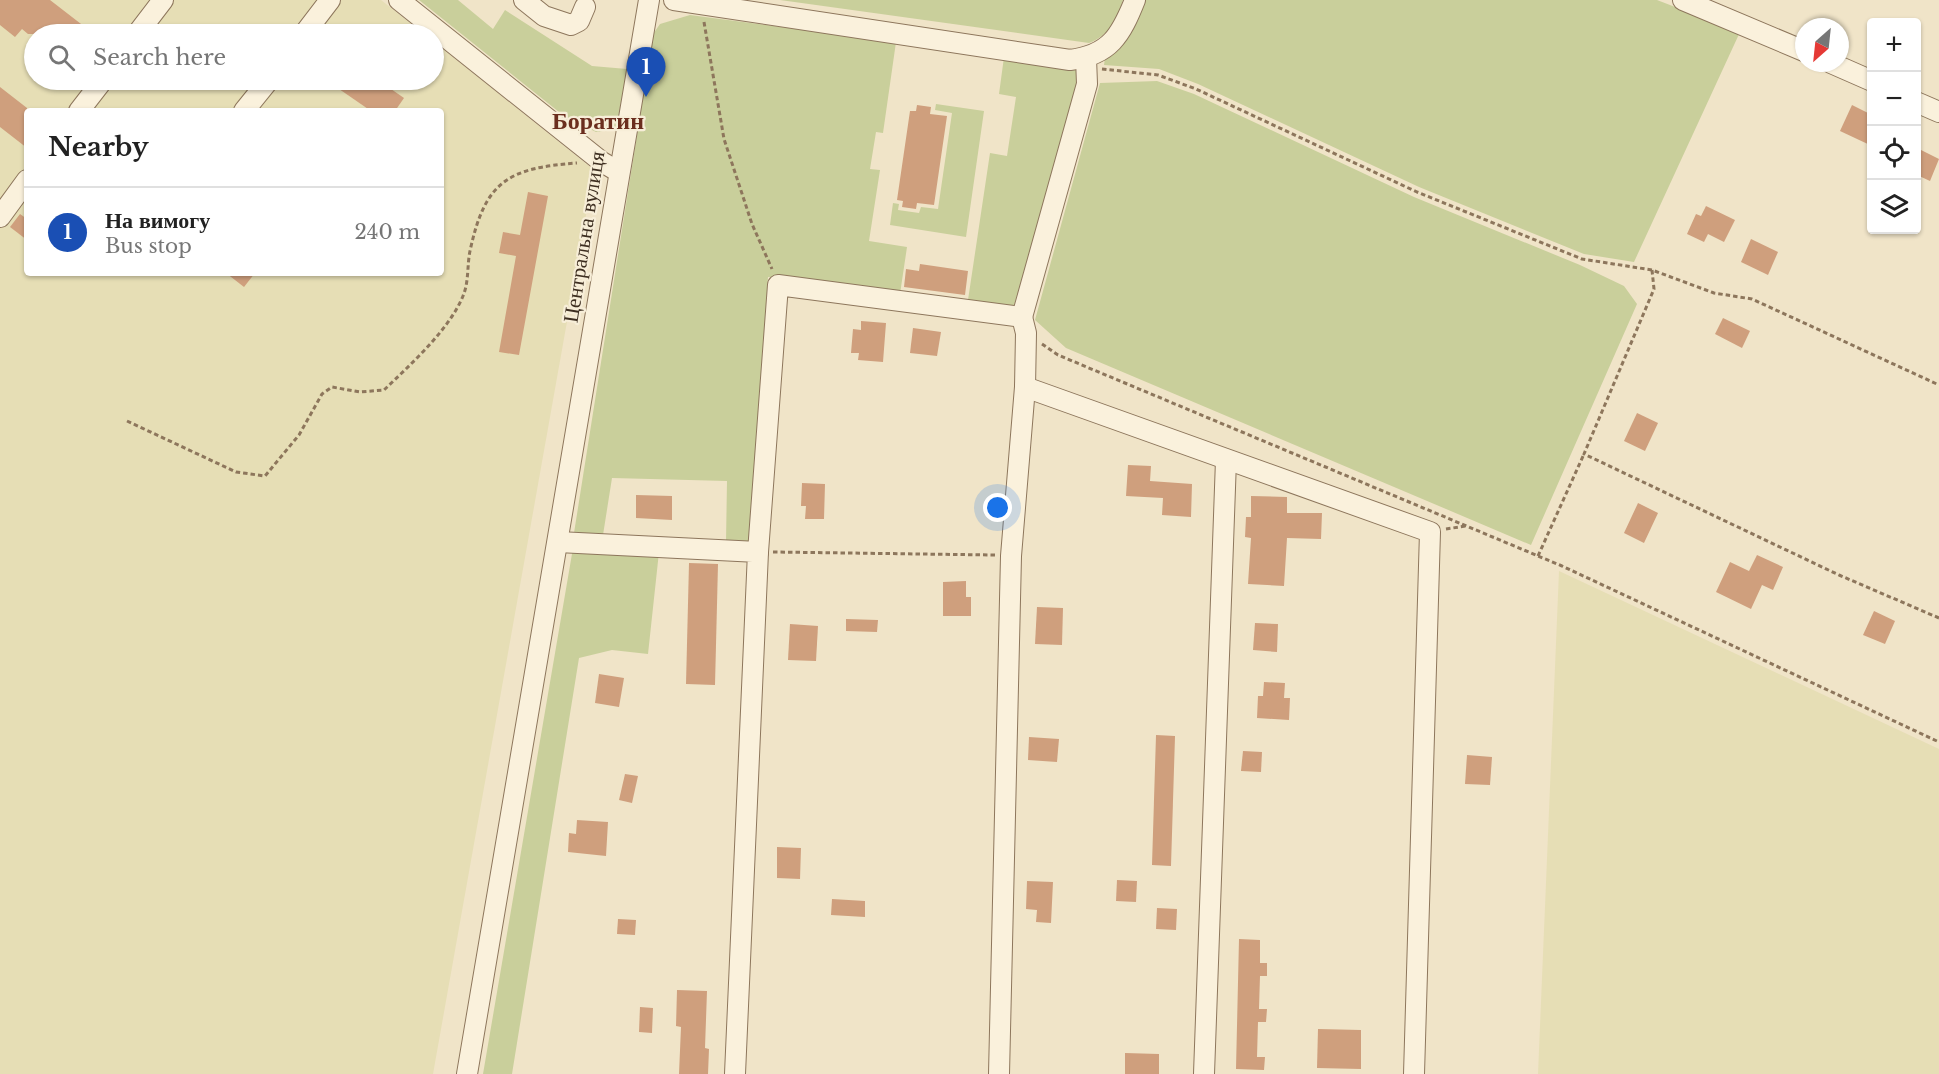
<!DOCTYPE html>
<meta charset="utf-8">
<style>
body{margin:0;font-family:"Libre Baskerville",serif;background:#f2f2f2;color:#222}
.controls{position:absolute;right:18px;top:18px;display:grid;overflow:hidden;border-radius:6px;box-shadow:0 2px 4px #0004}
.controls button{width:54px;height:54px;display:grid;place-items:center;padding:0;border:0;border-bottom:2px solid #e0e0e0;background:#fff;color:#222;font:30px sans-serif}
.compass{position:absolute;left:1795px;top:18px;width:54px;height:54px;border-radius:50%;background:#fff;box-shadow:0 2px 4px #0004;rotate:207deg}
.you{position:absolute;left:998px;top:508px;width:21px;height:21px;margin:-15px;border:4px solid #fff;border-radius:50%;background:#1a73e8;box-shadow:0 0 0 9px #1a73e833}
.badge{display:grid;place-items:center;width:39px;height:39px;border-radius:50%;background:#9e2a2b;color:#fff;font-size:20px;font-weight:700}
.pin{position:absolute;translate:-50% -50px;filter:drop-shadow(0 2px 3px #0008)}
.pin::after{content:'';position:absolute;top:32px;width:21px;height:18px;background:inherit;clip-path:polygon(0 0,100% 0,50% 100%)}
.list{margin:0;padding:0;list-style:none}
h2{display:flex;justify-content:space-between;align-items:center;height:78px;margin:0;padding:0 24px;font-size:26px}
h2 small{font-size:20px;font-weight:400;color:#767676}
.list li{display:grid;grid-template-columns:39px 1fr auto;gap:18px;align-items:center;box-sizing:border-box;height:90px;padding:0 24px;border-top:2px solid #e0e0e0}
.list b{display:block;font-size:22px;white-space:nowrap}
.list p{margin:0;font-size:20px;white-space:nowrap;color:#767676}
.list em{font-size:20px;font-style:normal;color:#767676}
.icon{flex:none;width:33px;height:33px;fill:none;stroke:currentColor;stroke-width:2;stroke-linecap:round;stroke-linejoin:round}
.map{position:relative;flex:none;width:1939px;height:1074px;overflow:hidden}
.search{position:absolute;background:#fff;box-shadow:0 2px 4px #0004;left:24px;top:24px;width:420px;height:66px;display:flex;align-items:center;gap:15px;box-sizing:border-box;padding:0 21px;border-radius:33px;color:#767676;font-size:22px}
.panel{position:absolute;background:#fff;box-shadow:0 2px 4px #0004;left:24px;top:108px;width:420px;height:168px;border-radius:6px}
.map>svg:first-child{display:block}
</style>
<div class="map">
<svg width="1939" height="1074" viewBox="0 0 1939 1074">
<rect width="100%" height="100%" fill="#f0e4c8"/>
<!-- farmland -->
<g fill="#e6deb5" fill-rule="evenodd">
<path d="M 0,0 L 381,0 L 424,34 L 34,34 L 34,80 L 434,80 L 434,42 L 594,170 L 433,1074 L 0,1074 ZM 27,111 L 441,111 L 441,273 L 27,273 Z"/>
<polygon points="1559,571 1939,749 1939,1074 1538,1074"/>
</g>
<!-- green -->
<g fill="#c9cf9b">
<polygon points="419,0 458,0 493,29 505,10 592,66 627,69 616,129 596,132 564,116"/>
<path d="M 780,0 L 1123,0 C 1117,21 1109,35 1089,43 Z"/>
<polygon points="1140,0 1657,0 1740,32 1634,262 1584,254 1419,187 1198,84 1159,69 1104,65 1105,58"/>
<polygon points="690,15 896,42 883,133 876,132 870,169 880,170 869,241 907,247 900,294 768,277 751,543 726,542 727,481 612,478 603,535 574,533 653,34 660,24"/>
<polygon points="1004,57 1074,68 1081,73 1014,306 968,300 990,153 1007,156 1016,97 999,94"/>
<polygon points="1157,81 1194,94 1414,197 1580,265 1624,286 1637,304 1531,545 1066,348 1035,320 1100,83"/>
<polygon points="936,104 984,111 966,237 890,225 893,203 899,204 898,210 919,213 921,207 938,209 952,113 935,110"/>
<polygon points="573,548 659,552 648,654 612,650 579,658 512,1074 483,1074"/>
</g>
<!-- building -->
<g fill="#cf9f7d">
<polygon points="0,0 50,0 94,34 28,34 22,29 15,37 0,25"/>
<polygon points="326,80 378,80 404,98 395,111 371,111"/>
<polygon points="0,87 27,108 27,148 0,127"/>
<polygon points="917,105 931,107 930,114 947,116 934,205 917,203 916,209 902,207 903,201 897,200 910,111 916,111"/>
<polygon points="1852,105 1872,115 1872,146 1840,131"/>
<polygon points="1917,148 1939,159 1930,181 1917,175"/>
<polygon points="528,192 548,196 519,355 499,352 516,256 499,253 503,232 520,235"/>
<polygon points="1706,206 1735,220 1724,242 1708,234 1704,242 1687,234 1696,214 1701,216"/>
<polygon points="20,214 27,219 27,240 10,227"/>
<polygon points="1751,239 1778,252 1768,275 1741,262"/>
<polygon points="920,264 968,271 965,295 904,287 906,269 919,271"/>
<polygon points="226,273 255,273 244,287"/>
<polygon points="1723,318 1750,331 1742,348 1715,334"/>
<polygon points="861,321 886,323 883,362 858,360 859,353 851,353 853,329 861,330"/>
<polygon points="913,328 941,332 937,356 910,353"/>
<polygon points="1637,413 1658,423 1645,451 1624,441"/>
<polygon points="1128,465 1151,466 1150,481 1192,484 1191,517 1162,515 1163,498 1126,496"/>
<polygon points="802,483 825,484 824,519 805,519 806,506 801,506"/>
<polygon points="636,495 672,496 672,520 636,518"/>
<polygon points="1251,496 1287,497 1287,513 1322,513 1321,539 1287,538 1284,586 1248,584 1251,538 1245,537 1246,517 1251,517"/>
<polygon points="1638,503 1658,513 1644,543 1624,533"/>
<polygon points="1757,555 1783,567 1773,590 1762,585 1751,609 1716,592 1730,562 1749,571"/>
<polygon points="689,563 718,564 715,685 686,684"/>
<polygon points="966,581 966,597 971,597 971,616 943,616 943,582"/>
<polygon points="1037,607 1063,608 1062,645 1035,644"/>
<polygon points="1874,611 1895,621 1885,644 1863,635"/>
<polygon points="846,619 878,620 877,632 846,631"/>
<polygon points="1255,623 1278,624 1277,652 1253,650"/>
<polygon points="790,624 818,626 816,661 788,660"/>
<polygon points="599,674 624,678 619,707 595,703"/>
<polygon points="1264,682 1285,683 1284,698 1290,698 1289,720 1257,718 1258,696 1263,696"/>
<polygon points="1156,735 1175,736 1171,866 1152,865"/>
<polygon points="1029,737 1059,739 1057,762 1028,760"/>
<polygon points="1243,751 1262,752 1261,772 1241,771"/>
<polygon points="1467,755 1492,757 1490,785 1465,784"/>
<polygon points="625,774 638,776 632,803 619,800"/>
<polygon points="577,820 608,822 606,856 568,852 569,833 576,834"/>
<polygon points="777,847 801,848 800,879 777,878"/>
<polygon points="1117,880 1137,881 1136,902 1116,901"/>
<polygon points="1027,881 1053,882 1051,923 1036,922 1037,910 1026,909"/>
<polygon points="832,899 865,901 865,917 831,915"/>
<polygon points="1157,908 1177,909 1176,930 1156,929"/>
<polygon points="618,919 636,920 635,935 617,934"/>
<polygon points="1239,939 1260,940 1260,963 1267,963 1267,976 1260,976 1259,1009 1267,1009 1266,1022 1258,1022 1257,1057 1265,1057 1264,1070 1236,1069"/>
<polygon points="677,990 707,991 705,1048 709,1049 708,1074 679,1074 681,1027 676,1026"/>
<polygon points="640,1007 653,1008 652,1033 639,1032"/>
<polygon points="1318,1029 1361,1030 1361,1069 1317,1068"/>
<polygon points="1125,1053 1159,1054 1159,1074 1125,1074"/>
</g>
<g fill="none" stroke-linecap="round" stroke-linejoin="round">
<!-- minor casing -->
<g stroke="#8d765c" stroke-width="22">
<g id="minor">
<polyline points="399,0 602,162 619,172"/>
<polyline points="524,0 544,16 571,25 579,21 585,7"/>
<path d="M 674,0 L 1070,60 C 1110,55 1121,35 1135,0"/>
<polyline points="1683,0 1804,51"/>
<polyline points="137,34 163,0"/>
<polyline points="304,34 330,0"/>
<polyline points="1831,63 1872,81"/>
<polyline points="1916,102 1939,112"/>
<polyline points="79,111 103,80"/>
<polyline points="244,111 269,80"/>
<polyline points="0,217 27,180"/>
<polyline points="1022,317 1087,84 1086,58"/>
<polyline points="558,542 758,552 735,1074"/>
<polyline points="758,552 778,285 1022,317 1026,333 1025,387 1430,532 1414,1074"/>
<polyline points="467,1074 649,0"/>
<polyline points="999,1074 1011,556 1025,387"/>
<polyline points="1204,1074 1226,460"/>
</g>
</g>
<!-- path -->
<g stroke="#8d765c" stroke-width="3" stroke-dasharray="4.5 3" stroke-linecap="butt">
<polyline points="704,22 724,139 752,224 772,269"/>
<polyline points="1102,69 1158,75 1196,89 1417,192 1582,259 1652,270 1714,293 1752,299 1939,385"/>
<polyline points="1652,270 1654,289 1584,454 1839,575 1939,618"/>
<polyline points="1042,344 1058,355 1562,566 1939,742"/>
<path d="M 127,421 L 236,472 L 265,476 L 299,435 L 322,394 L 332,387 L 360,392 L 384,390 C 411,364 449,330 463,296 C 469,282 467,265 470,251 C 485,181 508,168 577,163"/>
<polyline points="1446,529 1466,526"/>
<polyline points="773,552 995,555"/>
<polyline points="1538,556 1584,454"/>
</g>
<!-- minor -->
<use href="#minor" stroke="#faf1dc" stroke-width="20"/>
</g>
<g text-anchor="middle" stroke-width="4.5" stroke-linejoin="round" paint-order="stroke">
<!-- street labels -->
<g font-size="21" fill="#3d2e20" stroke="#f7eed8">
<text transform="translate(584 237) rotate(-81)" y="7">Центральна вулиця</text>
</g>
<!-- quarter labels -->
<g font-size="24" font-weight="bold" fill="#6b2e1e" stroke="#f7eed8">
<text x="598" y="129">Боратин</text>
</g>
</g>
</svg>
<div class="controls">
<button>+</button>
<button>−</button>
<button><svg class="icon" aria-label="locate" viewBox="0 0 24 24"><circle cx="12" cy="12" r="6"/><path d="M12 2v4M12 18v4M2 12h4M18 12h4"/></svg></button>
<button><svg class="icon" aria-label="layers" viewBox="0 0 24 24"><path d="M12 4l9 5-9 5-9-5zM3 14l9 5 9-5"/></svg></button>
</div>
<svg class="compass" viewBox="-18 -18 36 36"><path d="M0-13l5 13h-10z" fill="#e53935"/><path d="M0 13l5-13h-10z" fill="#767676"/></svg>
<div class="you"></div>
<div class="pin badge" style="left:646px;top:97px;background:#1a4fb4">1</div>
<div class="search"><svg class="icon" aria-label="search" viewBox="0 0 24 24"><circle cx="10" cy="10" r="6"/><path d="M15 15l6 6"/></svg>Search here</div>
<section class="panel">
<h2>Nearby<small></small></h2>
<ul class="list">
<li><span class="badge" style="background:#1a4fb4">1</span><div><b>На вимогу</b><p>Bus stop</p></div><em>240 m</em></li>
</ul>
</section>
</div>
